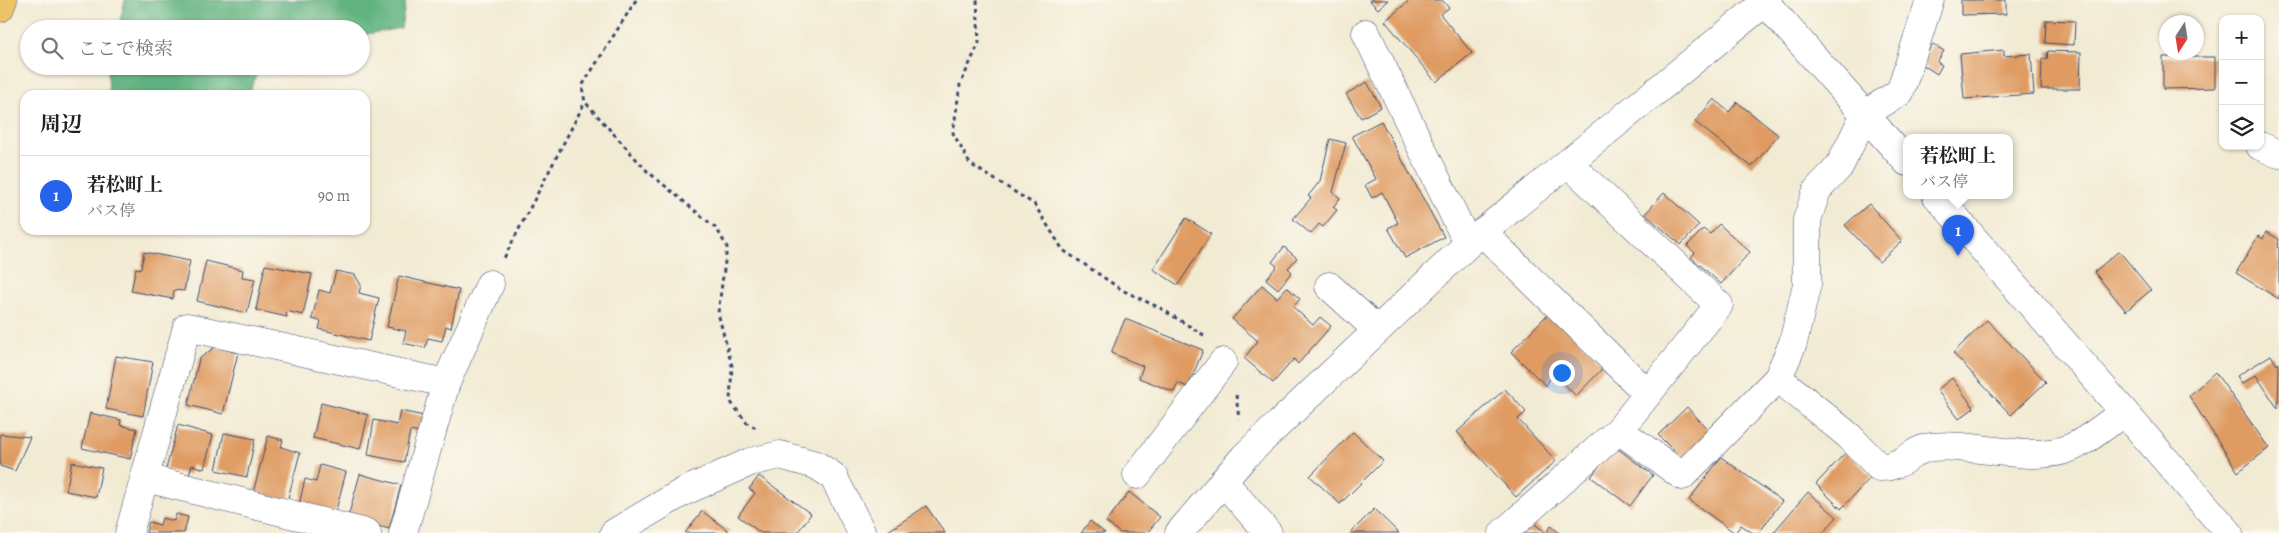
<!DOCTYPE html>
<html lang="ja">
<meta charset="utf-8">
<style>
body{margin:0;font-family:Alegreya,"Noto Serif JP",serif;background:#f2f2f2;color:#222}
.controls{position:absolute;right:15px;top:15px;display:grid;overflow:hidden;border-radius:10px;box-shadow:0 1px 4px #0004}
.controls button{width:45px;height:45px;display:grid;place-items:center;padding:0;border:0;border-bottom:1px solid #e0e0e0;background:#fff;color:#222;font:25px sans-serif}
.compass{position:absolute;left:2159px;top:15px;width:45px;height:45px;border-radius:50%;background:#fff;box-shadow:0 1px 4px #0004;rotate:192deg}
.you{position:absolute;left:1561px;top:372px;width:18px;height:18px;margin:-12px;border:4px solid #fff;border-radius:50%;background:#1a73e8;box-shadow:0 0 0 8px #1a73e833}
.badge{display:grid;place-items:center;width:32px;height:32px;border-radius:50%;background:#2563eb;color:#fff;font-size:16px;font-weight:700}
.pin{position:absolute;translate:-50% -41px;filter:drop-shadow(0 1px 2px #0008)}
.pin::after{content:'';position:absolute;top:26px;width:18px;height:15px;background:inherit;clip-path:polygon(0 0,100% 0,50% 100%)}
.popup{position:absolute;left:1903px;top:134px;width:110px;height:65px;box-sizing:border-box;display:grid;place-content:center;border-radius:10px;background:#fff;filter:drop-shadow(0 1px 4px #0005);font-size:16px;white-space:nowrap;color:#767676}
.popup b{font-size:19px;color:#222}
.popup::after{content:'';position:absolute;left:50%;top:100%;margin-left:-10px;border:10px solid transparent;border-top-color:#fff}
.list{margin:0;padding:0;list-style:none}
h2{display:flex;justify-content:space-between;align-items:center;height:65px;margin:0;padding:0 20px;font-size:21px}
h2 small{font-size:16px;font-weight:400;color:#767676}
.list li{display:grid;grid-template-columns:32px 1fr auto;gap:15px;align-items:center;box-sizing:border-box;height:80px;padding:0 20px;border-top:1px solid #e0e0e0}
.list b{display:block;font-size:19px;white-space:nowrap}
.list p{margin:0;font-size:16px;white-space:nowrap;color:#767676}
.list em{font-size:16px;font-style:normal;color:#767676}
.icon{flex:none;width:28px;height:28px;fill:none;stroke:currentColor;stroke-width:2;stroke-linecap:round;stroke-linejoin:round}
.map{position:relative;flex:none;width:2279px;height:533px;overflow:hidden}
.search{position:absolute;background:#fff;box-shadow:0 1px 4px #0004;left:20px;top:20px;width:350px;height:55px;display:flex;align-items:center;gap:12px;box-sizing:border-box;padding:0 18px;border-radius:28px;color:#767676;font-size:19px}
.panel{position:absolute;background:#fff;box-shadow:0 1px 4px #0004;left:20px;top:90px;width:350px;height:145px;border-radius:15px}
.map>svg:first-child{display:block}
</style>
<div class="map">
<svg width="2279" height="533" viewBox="0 0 2279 533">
<rect width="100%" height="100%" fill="#fbf7ec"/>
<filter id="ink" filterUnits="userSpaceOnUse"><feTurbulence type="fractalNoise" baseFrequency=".02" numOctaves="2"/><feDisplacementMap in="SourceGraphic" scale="10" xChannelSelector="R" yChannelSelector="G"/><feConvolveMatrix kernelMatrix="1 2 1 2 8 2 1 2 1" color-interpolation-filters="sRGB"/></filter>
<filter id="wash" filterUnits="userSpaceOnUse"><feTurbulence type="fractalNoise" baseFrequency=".0096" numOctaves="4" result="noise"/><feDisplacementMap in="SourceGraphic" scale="20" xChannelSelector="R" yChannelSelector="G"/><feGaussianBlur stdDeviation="1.12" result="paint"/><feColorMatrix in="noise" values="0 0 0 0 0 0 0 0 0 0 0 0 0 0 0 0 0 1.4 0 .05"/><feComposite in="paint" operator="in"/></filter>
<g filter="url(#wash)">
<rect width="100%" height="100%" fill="#f2ebd4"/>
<!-- forest -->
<g fill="#60b380" stroke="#3e716f">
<polygon points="125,0 406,0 401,28 361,35 361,29 118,29"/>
<polygon points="110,66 259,66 249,95 109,95 108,75"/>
</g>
<g id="blocks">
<!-- building -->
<g fill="#df9b62">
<polygon points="1369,0 1388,0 1378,9"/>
<polygon points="1410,0 1442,0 1449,8 1440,14 1472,53 1436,82 1385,21"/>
<polygon points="1961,0 2006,0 2006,14 1961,15"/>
<polygon points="2046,20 2075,21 2074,45 2045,43"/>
<polygon points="1933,44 1944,51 1937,62 1942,65 1937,74 1920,63"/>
<polygon points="2004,50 2004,56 2031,54 2034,94 1964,99 1960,54"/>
<polygon points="2048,51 2081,52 2080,89 2041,89 2042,58 2047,59"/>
<polygon points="2163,57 2215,57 2215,88 2163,89"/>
<polygon points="1367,82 1381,107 1361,118 1346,94"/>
<polygon points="1714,99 1729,112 1737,102 1778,135 1752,167 1695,122"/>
<polygon points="1381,121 1444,237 1405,258 1388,228 1398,223 1382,192 1372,198 1365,185 1376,179 1352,136"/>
<polygon points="1330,139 1346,143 1333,192 1340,198 1333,207 1337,210 1323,227 1319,224 1311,234 1293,219 1311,198 1308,196 1320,181"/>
<polygon points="1664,193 1699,225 1681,245 1645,214"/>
<polygon points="1869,204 1902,241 1879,262 1845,225"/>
<polygon points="1186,218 1211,234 1178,285 1153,269"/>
<polygon points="1719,224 1750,252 1721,284 1691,257 1695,253 1687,246 1703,229 1710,234"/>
<polygon points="2266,232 2279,239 2277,247 2279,248 2279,299 2236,273 2258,236 2263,239"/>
<polygon points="1284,247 1297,258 1288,268 1292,272 1278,289 1266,279 1277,266 1272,262"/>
<polygon points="2119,251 2151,290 2126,311 2094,272"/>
<polygon points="144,252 190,261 184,291 174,290 173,299 131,291 136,268 141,269"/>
<polygon points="206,261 243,270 242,277 255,279 247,313 197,301"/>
<polygon points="265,265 312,274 303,315 286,311 287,317 256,310"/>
<polygon points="336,271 355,275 361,285 359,293 379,298 369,341 319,329 321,321 312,319 319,290 330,293"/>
<polygon points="399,276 459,290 451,328 446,326 442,341 428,338 425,348 403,343 406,331 387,327"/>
<polygon points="1262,285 1277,298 1287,287 1300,299 1293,307 1313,325 1320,317 1331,326 1298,364 1294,359 1273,383 1244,358 1258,341 1232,319"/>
<polygon points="1550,312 1605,366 1576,396 1553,372 1546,386 1511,352"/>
<polygon points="1125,319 1203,350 1188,387 1178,383 1174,392 1139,378 1143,366 1111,353"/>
<polygon points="1987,320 2046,382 2011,415 1953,353"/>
<polygon points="215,347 238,353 223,414 188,405 199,359"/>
<polygon points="2271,355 2277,365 2279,363 2278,409 2256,375 2242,384 2237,376"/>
<polygon points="116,356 153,362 143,416 106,409"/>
<polygon points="2215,372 2269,448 2238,472 2189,396"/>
<polygon points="1952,378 1974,408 1959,419 1937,390"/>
<polygon points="1505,389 1526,412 1518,419 1556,461 1516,497 1457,432"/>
<polygon points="321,403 368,415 360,449 313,438"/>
<polygon points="1687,407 1710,432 1682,459 1658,435"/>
<polygon points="400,411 424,416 420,433 410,431 404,462 368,455 374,420 397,425"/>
<polygon points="90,413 121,420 120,425 137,429 130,459 82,448"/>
<polygon points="178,425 213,435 204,469 192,465 189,475 166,469"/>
<polygon points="1353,432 1383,461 1340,504 1310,476"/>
<polygon points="224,433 255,439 247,477 216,470"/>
<polygon points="0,434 30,437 15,471 0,466"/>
<polygon points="268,436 283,440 281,447 300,453 287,502 253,493"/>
<polygon points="1614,446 1653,475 1630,506 1591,477"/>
<polygon points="1846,452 1872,476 1841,509 1816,484"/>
<polygon points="1721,457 1782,501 1759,533 1753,533 1741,525 1735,533 1689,500"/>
<polygon points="72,462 102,468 96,497 66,491"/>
<polygon points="320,465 346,472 335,514 299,505 305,479 316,482"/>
<polygon points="360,474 401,485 389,529 348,517"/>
<polygon points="759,476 811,514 797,533 761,533 738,516 755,493 749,489"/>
<polygon points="1129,492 1160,517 1147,533 1120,533 1106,522"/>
<polygon points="1808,492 1837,517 1823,533 1773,533"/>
<polygon points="926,506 945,533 885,533"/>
<polygon points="1374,509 1399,533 1350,533"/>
<polygon points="702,511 731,533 685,533"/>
<polygon points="176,514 188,517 184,533 146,533 149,522 160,525 162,518 174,521"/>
<polygon points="1529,519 1546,533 1551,526 1560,533 1518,533"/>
<polygon points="1090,521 1105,533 1081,533"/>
</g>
</g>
</g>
<g filter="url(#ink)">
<use href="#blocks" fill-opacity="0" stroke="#3b4b70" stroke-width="1"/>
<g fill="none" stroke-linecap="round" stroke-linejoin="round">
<!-- minor casing -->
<g stroke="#3b4b70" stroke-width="29">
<g id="minor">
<polyline points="1763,0 1907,162"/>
<polyline points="1366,33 1468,244"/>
<polyline points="2260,146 2279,154"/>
<polyline points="1568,163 1719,305 1619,430"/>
<polyline points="1936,195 2229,533"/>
<polyline points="1482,232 1648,394"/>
<polyline points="1329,286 1377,330"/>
<path d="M 1778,378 L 1849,436 L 1879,467 C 1904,468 1912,449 1931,447 C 1974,442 2031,464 2070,448 C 2088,441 2108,423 2124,412"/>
<polyline points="1137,475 1223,362"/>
<polyline points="145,478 367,533"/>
<polyline points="1223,481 1268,533"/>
<polyline points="129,533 187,327 446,383"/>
<polyline points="403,533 446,383 490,284"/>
<polyline points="614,533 683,492 750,462 780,455 816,465 833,476 862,533"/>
<polyline points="1179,533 1244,457 1468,244 1768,0"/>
<polyline points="1503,533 1619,430 1682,476 1778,378 1793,343 1807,284 1807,220 1817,190 1839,167 1865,114 1900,92 1930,0"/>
</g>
</g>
<!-- major casing -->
<g stroke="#3b4b70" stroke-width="29">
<polyline id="major" points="0,8 3,0"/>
</g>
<!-- path -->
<g stroke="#3b4b70" stroke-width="3" stroke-dasharray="4 4" stroke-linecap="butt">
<polyline points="636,0 582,86 585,102 647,171 717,229 727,247 718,313 732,366 730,401 747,423 758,429"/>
<polyline points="977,0 979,43 960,85 953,133 970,164 1034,204 1063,250 1122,290 1160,308 1207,337"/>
<polyline points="504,258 585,102"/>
<polyline points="1236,395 1239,419"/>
</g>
<!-- minor -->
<use href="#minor" stroke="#fff" stroke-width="28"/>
<!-- major -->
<use href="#major" stroke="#ecc569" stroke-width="28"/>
</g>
</g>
</svg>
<div class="controls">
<button>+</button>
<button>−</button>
<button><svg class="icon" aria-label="layers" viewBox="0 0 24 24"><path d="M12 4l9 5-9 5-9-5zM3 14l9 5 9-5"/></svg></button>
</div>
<svg class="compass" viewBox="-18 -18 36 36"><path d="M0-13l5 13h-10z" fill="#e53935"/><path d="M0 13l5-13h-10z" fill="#767676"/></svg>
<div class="you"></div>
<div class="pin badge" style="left:1958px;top:256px">1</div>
<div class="popup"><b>若松町上</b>バス停</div>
<div class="search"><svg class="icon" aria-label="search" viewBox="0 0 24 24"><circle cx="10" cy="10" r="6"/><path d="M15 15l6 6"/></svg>ここで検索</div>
<section class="panel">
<h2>周辺<small></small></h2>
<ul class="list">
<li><span class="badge">1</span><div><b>若松町上</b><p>バス停</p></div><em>90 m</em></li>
</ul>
</section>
</div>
